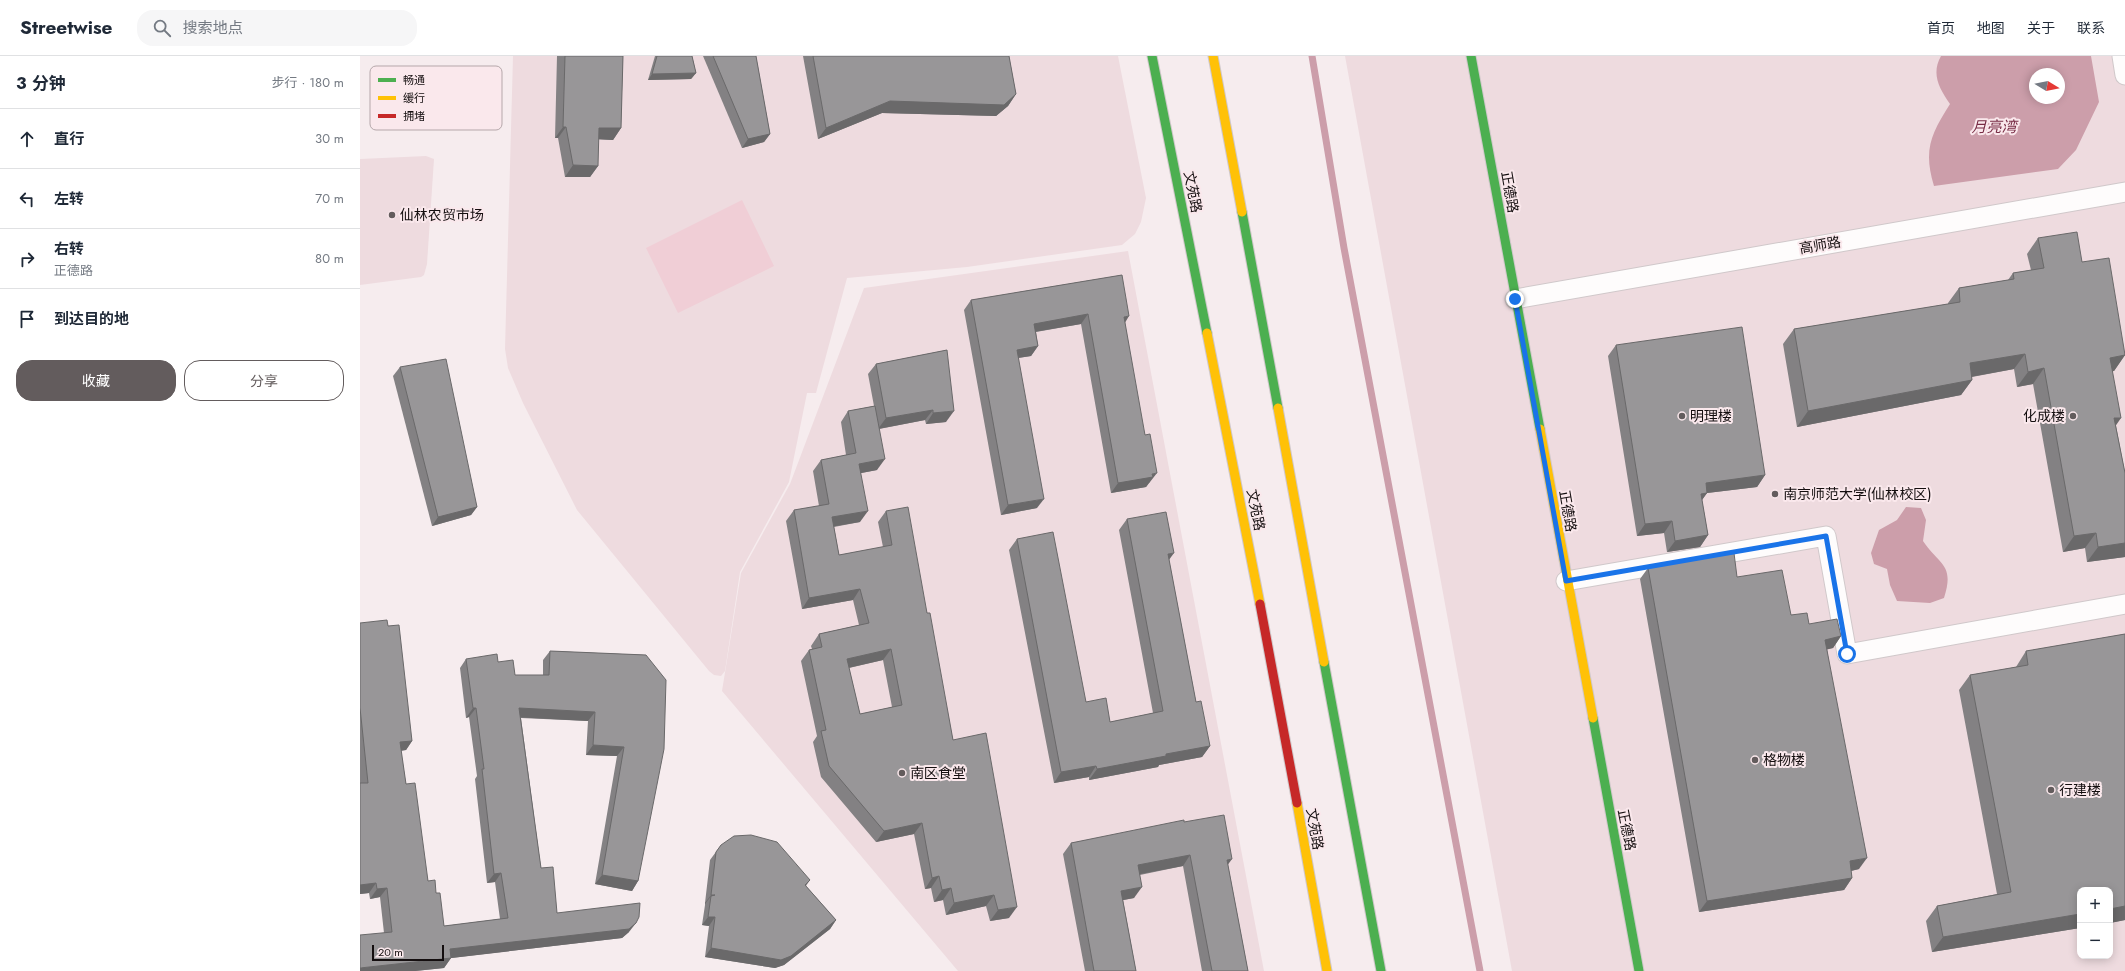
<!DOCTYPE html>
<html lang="zh">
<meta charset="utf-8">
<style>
body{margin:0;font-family:Jost,"Noto Sans SC",sans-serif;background:#f6f6f7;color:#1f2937}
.controls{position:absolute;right:12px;bottom:12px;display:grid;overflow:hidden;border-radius:8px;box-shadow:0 2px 10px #0003}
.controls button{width:36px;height:36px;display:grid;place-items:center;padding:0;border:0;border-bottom:1px solid #e0e1e3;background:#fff;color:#1f2937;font:20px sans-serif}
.compass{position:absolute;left:1669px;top:12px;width:36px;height:36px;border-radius:50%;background:#fff;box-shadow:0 2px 10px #0003;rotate:100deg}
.scale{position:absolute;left:12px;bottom:10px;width:72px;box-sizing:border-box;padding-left:4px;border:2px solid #140e0f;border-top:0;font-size:11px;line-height:14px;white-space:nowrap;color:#140e0f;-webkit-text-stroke:3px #fae8ec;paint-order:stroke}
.stop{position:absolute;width:12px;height:12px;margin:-9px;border:3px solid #1a73e8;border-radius:50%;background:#fff}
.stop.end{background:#1a73e8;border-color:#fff;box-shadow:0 1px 4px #0008}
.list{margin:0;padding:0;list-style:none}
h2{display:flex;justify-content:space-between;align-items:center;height:52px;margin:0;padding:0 16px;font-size:17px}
h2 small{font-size:13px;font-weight:400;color:#747a83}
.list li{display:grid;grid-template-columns:26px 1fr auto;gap:12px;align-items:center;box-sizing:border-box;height:60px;padding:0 16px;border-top:1px solid #e0e1e3}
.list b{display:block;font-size:15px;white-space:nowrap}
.list p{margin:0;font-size:13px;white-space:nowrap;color:#747a83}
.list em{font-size:13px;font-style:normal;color:#747a83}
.actions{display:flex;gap:8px;padding:12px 16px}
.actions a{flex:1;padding:9px 0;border:1px solid #635c5d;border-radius:16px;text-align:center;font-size:14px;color:#635c5d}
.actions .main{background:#635c5d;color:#fff}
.icon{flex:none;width:22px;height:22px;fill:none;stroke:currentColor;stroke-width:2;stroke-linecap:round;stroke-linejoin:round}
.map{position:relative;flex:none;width:1765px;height:915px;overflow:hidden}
header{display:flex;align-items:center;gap:24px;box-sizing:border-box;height:56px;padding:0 20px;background:#fff;border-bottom:1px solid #e0e1e3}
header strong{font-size:19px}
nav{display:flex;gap:22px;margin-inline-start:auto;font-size:14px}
.search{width:280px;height:36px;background:#f6f6f7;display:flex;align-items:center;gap:10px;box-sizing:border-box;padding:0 14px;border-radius:16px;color:#747a83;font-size:15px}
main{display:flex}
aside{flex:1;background:#fff}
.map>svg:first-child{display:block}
</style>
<header>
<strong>Streetwise</strong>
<div class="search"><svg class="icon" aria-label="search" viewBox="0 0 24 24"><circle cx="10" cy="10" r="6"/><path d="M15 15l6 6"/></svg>搜索地点</div>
<nav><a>首页</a><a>地图</a><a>关于</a><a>联系</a></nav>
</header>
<main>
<aside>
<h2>3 分钟<small>步行 · 180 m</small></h2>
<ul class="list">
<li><svg class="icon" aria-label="ahead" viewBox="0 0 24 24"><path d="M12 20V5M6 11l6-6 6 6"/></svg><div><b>直行</b></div><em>30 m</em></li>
<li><svg class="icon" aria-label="left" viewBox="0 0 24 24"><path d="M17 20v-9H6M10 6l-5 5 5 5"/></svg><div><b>左转</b></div><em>70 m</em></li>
<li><svg class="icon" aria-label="right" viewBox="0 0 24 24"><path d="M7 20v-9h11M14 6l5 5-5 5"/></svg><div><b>右转</b><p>正德路</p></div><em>80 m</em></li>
<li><svg class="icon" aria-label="arrive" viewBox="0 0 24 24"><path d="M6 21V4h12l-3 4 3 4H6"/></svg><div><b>到达目的地</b></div></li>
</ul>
<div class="actions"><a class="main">收藏</a><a>分享</a></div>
</aside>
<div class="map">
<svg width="1765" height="915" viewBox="0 0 1765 915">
<rect width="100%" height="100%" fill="#f6ecee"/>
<!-- built -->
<g fill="#eedbdf" fill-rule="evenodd">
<polygon points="153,0 758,0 786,142 781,166 775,178 762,189 607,211 487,222 456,337 447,337 429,426 380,516 365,615 361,620 354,619 349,615 217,454 163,347 148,312 145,293"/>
<path d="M 985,0 L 1765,0 L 1765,915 L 1152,915 ZM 1675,18 L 1699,18 L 1699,42 L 1675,42 ZM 1720,834 L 1750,834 L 1750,900 L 1720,900 Z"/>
<polygon points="66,100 74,103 67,208 64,219 61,221 0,229 0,103"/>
<polygon points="768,195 904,915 598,915 362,635 381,517 430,428 504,232"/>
</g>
<!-- green -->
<polygon fill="#f0ced6" points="382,144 414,210 318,257 286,192"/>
<!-- water -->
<g fill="#cc9eaa" fill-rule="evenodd">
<path d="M 1581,0 L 1731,0 L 1739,46 L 1716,94 L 1698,113 L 1574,130 C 1563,94 1571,78 1590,48 C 1579,32 1571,18 1581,0 ZM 1675,18 L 1699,18 L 1699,42 L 1675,42 Z"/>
<path d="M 1546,451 L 1561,452 L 1566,464 L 1563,485 C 1579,509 1595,508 1584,542 L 1570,547 L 1537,545 L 1530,529 L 1527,513 L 1514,508 L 1511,497 L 1519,474 L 1537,464 Z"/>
</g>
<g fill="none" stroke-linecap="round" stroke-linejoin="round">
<!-- stream -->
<polyline stroke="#cc9eaa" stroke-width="7" points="952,0 984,192 1120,915"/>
<!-- street casing -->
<g stroke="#d0c8ca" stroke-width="21">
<g id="street">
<polyline points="1762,0 1765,19"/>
<polyline points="1155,243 1765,136"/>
<polyline points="1206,525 1466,480 1487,598 1765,548"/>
</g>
</g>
<!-- fast casing -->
<g stroke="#d0c8ca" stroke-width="11">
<g id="fast">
<polyline points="792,0 847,277"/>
<polyline points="1111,0 1180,373"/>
<polyline points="882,156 918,352"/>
<polyline points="964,606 1021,915"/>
<polyline points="1233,662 1279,915"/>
</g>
</g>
<!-- slow casing -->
<g stroke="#d0c8ca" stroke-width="11">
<g id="slow">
<polyline points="853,0 882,156"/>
<polyline points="847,277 900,548"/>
<polyline points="918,352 964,606"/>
<polyline points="1180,373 1233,662"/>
<polyline points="937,747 967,915"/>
</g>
</g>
<!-- jam casing -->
<g stroke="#d0c8ca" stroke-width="11">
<polyline id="jam" points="900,548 937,747"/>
</g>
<!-- street -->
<use href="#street" stroke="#fefcfc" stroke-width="19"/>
<!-- fast -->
<use href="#fast" stroke="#4caf50" stroke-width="9"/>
<!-- slow -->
<use href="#slow" stroke="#ffc107" stroke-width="9"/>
<!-- jam -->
<use href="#jam" stroke="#c62828" stroke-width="9"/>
</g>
<!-- wall -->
<g fill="#838183" fill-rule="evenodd">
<polygon points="197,0 263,0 261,72 253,84 238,83 238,110 230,121 205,121 198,82 195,82"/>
<polygon points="295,0 332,0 336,17 331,23 288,24"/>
<polygon points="343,0 396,0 410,78 404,86 382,92"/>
<polygon points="443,0 649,0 656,38 648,50 636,60 522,57 458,83"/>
<polygon points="1678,182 1722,206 1765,299 1754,315 1752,315 1756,370 1765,417 1765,501 1727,506 1725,492 1703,496 1673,328 1657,331 1654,313 1612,321 1612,324 1601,339 1437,371 1423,288 1434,273 1588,248 1588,247 1599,232 1648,224 1653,217 1671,214 1667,198"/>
<polygon points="762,219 765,267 790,426 789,427 786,431 751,437 721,268 676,276 678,290 671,300 658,302 677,452 641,459 604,254 611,244"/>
<polygon points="1256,289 1405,419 1397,431 1347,437 1342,444 1348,479 1340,491 1307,496 1304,477 1277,480 1248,300"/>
<path d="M 587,294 L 586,366 L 566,368 L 565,364 L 519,373 L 517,414 L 501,417 L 500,466 L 474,471 L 479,499 L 523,491 L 518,466 L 526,455 L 567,557 L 593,684 L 649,862 L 630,865 L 626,850 L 586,859 L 583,844 L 574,846 L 571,832 L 565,833 L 554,778 L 516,786 L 461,721 L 453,686 L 457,680 L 441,605 L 449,594 L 452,593 L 451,590 L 459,578 L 499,569 L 493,544 L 442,553 L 426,465 L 434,454 L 459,450 L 453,415 L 461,404 L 486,399 L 481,366 L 488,355 L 514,350 L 508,318 L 516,308 ZM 523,604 L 532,651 L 500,658 L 489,612 Z"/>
<polygon points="40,311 117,451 111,459 72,470 33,320"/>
<polygon points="767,463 809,504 836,646 850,690 842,701 799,709 798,711 729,724 729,721 694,727 649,494 657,483 726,646 750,666 793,657 759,474"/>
<polygon points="1288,512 1377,521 1431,559 1449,568 1481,580 1473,592 1467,593 1499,813 1491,815 1492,822 1484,834 1339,856 1280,523"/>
<polygon points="0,567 28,570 52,685 46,694 41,695 46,728 68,825 76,837 84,870 140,863 135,826 127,827 115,723 117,720 109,661 106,662 100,612 106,603 138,606 155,619 183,619 183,604 190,595 286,599 278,825 272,835 235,828 257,700 226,699 228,665 161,662 181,812 197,857 269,876 262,882 91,902 84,912 55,915 0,915 24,877 20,841 10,843 9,837 0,838"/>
<polygon points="1765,578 1765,864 1750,867 1750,834 1720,834 1720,872 1572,896 1566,865 1577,850 1637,838 1599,634 1610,619 1656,611 1666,595"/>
<polygon points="824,766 868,809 888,915 842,915 823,810 780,819 774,842 763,844 776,915 725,915 703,798 711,787"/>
<polygon points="361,789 450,824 446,830 476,864 470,873 424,909 415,912 345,901 349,870 342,869 345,849 345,847 350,804"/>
</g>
<!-- shaded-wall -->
<g fill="#6a696a">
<polygon points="336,17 331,23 288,24 292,18"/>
<polygon points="656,38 648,50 636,60 522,57 458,83 466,72 530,45"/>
<polygon points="203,71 206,71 198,82 195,82"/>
<polygon points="239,72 261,72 253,84 231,83"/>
<polygon points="410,78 404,86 382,92 388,83"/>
<polygon points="213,109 238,110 230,121 205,121"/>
<polygon points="728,258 721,268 668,277 674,268"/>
<polygon points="769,260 763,270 764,261"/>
<polygon points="678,290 671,300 650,303 657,294"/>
<polygon points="1665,298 1654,313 1599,323 1610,307"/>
<polygon points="1765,299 1754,315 1739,318 1750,302"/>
<polygon points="1684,312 1673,328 1657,331 1668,316"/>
<polygon points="1612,324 1601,339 1437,371 1448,355"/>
<polygon points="573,354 565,364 518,373 526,362"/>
<polygon points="594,355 586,366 566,368 573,357"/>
<polygon points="1754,362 1761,362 1750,378"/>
<polygon points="525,403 517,414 491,419 499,408"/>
<polygon points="797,417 790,426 789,427 786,431 751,437 758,427"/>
<polygon points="1405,419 1397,431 1347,437 1339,448 1341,438 1346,427"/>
<polygon points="684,443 677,452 641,459 648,449"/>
<polygon points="117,451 111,459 72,470 78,461"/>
<polygon points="508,455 500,466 464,472 472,461"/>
<polygon points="1312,465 1304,477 1277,480 1285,468"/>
<polygon points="1736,477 1725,492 1703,496 1714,480"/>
<polygon points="1348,479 1340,491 1307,496 1315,485"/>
<polygon points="1765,487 1765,501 1727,506 1738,491"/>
<polygon points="814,497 806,508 808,498"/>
<polygon points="500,533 493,544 442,553 449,542"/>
<polygon points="1481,580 1473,592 1457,596 1465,584"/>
<polygon points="531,593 523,604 479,614 487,603"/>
<polygon points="113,652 116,652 109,661 106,662"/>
<polygon points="159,652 235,656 228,665 153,661"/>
<polygon points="52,685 46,694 34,695 40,686"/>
<polygon points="233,689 264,691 257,700 226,699"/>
<polygon points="850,690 842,701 799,709 798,711 729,724 737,713 806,698"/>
<polygon points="736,710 729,721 694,727 701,716"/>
<polygon points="562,767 554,778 516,786 524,775"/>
<polygon points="830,799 823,810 770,820 778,809"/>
<polygon points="1507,802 1499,813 1482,817 1490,805"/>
<polygon points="872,803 864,814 867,804"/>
<polygon points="141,817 135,826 127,827 134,818"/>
<polygon points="242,819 278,825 272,835 235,828"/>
<polygon points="579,820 571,832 565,833 572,822"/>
<polygon points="1492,822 1484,834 1339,856 1347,845"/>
<polygon points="16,827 9,837 0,838 0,829"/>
<polygon points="782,831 774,842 753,846 761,835"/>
<polygon points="27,832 20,841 10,843 17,833"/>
<polygon points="591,832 583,844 574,846 582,834"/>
<polygon points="351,839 355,839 351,840 345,848 345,847"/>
<polygon points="634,839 626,850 586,859 594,847"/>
<polygon points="1765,850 1765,864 1750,867 1750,853"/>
<polygon points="657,851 649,862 630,865 638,854"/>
<polygon points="1720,858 1720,872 1572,896 1583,881"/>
<polygon points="348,861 355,861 349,870 342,869"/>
<polygon points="476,864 470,873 424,909 415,912 345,901 351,892"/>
<polygon points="276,867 269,876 262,882 83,903 90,893"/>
<polygon points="91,902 84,912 55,915 0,915 0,912"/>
</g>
<!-- building -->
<g fill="#989698" stroke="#6a696a" fill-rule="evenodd">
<polygon points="205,0 263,0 261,72 239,72 238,110 213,109 206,71 203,71"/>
<polygon points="297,0 332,0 336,17 292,18"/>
<polygon points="353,0 396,0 410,78 388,83"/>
<polygon points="453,0 649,0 656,38 644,49 530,45 466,72"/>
<polygon points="1717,176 1722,206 1749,202 1765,299 1750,302 1761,362 1754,362 1765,417 1765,487 1738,491 1736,477 1714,480 1684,312 1668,316 1665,298 1610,307 1612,324 1448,355 1434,273 1600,246 1599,232 1654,223 1653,217 1684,212 1678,182"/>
<polygon points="762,219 769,260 764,261 785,379 790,378 797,417 792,418 793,421 758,427 728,258 674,268 678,290 657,294 684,443 648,449 611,244"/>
<polygon points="1382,271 1405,419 1346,427 1347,437 1341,438 1348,479 1315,485 1312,465 1285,468 1256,289"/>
<polygon points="587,294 594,355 573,357 573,354 526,362 516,308"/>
<polygon points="86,303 117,451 78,461 40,311"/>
<path d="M 515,350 L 525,403 L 499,408 L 508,455 L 472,461 L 479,499 L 532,489 L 526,455 L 548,451 L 567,557 L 570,557 L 593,684 L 626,677 L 657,851 L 638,854 L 634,839 L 594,847 L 591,832 L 582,834 L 579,820 L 572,822 L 562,767 L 524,775 L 469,710 L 461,675 L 466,674 L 449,594 L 462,591 L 459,578 L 509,567 L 500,533 L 449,542 L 434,454 L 469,448 L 461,404 L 496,397 L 488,355 ZM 531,593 L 542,649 L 500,658 L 487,603 Z"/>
<polygon points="806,456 814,497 808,498 836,646 841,645 850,690 806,698 806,700 737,713 736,710 701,716 657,483 693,476 726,646 746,642 750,666 803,655 767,463"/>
<polygon points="1374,497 1377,521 1422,514 1431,559 1447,557 1449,568 1477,563 1481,580 1465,584 1507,802 1490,805 1492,822 1347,845 1288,512"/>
<polygon points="27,564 28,570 39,569 52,685 40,686 46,728 55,727 68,825 75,824 76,837 80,837 84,870 148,862 141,817 134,818 122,713 124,713 116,652 113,652 106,603 137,598 138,606 153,604 155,619 189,619 190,595 286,599 306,624 304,693 278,825 242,819 264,691 233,689 235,656 159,652 181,812 193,811 197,857 280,847 279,861 276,867 269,873 90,893 91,902 0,912 0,879 32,876 27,832 17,833 16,827 0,829 0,727 8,727 0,652 0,567"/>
<polygon points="1765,578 1765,850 1750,853 1750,834 1720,834 1720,858 1583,881 1577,850 1651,836 1610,619 1668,609 1666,595"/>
<polygon points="864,759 872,803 867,804 888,915 852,915 830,799 778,809 782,831 761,835 776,915 734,915 711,787 824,764 824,766"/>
<polygon points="391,779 417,786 450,824 445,829 476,864 431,900 421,904 351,892 355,861 348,861 351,840 355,839 351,839 356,796 361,789 374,780"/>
</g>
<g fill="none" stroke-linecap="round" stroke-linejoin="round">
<!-- route -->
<polyline stroke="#1a73e8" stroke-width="5" points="1155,243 1206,525 1466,480 1487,598"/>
</g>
<!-- markers -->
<g fill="#635c5d" stroke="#fae8ec" stroke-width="1.5">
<circle cx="32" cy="159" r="4"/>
<circle cx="1322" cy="360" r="4"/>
<circle cx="1713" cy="360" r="4"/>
<circle cx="1415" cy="438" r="4"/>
<circle cx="1395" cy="704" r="4"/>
<circle cx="542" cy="717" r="4"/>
<circle cx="1691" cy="734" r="4"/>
</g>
<g text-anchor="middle" stroke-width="4" stroke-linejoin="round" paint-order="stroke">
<!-- street labels -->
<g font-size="14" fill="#140e0f" stroke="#fae8ec">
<text transform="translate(833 136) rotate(79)" y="5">文苑路</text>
<text transform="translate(1150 136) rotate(80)" y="5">正德路</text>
<text transform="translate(1460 189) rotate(-10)" y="5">高师路</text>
<text transform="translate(896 454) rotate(79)" y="5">文苑路</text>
<text transform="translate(1208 455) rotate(80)" y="5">正德路</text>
<text transform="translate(955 773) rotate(80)" y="5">文苑路</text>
<text transform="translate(1267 774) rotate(79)" y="5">正德路</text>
</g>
<!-- poi labels -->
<g font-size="14" fill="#140e0f" stroke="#fae8ec" text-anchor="start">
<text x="40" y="164">仙林农贸市场</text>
<text x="1330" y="365">明理楼</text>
<text x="1705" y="365" text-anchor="end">化成楼</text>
<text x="1423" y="443">南京师范大学(仙林校区)</text>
<text x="1403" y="709">格物楼</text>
<text x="550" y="722">南区食堂</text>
<text x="1699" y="739">行建楼</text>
</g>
<!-- water labels -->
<g font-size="15" font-style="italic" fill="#772b44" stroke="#fae8ec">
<text x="1634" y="76">月亮湾</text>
</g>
</g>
<!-- legend -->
<rect x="10" y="10" width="132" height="64" rx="6" fill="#fae8ec" stroke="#b5a7aa" stroke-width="1"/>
<rect x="18" y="22" width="18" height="4" fill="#4caf50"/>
<rect x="18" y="40" width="18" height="4" fill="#ffc107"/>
<rect x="18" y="58" width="18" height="4" fill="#c62828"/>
<g font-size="11" fill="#140e0f">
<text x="43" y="28">畅通</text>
<text x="43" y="46">缓行</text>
<text x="43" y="64">拥堵</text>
</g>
</svg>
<div class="controls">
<button>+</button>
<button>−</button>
</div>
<svg class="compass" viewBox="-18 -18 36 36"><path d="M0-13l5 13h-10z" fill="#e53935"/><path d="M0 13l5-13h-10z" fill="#747a83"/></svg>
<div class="scale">20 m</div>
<div class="stop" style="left:1487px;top:598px"></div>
<div class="stop end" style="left:1155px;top:243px"></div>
</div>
</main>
